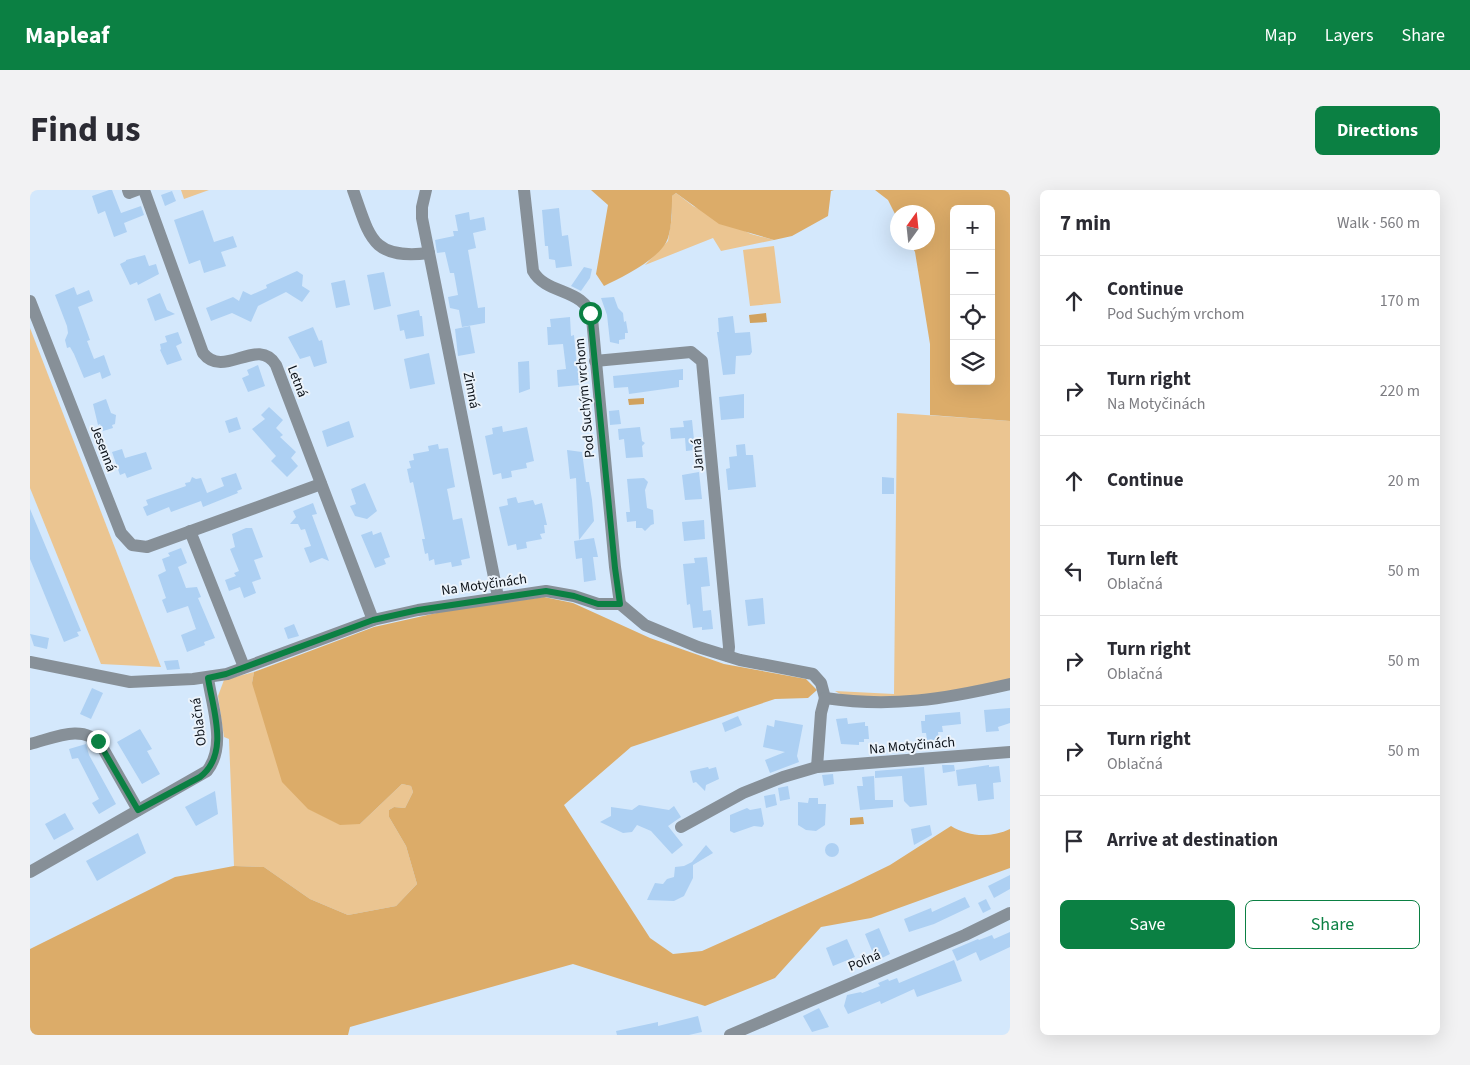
<!DOCTYPE html>
<meta charset="utf-8">
<style>
body{margin:0;font-family:"Source Sans 3",sans-serif;background:#f2f2f3;color:#2b2b33}
.controls{position:absolute;right:15px;top:15px;display:grid;overflow:hidden;border-radius:8px;box-shadow:0 5px 20px #0002}
.controls button{width:45px;height:45px;display:grid;place-items:center;padding:0;border:0;border-bottom:1px solid #e1e1e2;background:#fff;color:#2b2b33;font:25px sans-serif}
.compass{position:absolute;left:860px;top:15px;width:45px;height:45px;border-radius:50%;background:#fff;box-shadow:0 5px 20px #0002;rotate:15deg}
.stop{position:absolute;width:15px;height:15px;margin:-11px;border:4px solid #0b8043;border-radius:50%;background:#fff}
.stop.end{background:#0b8043;border-color:#fff;box-shadow:0 1px 5px #0008}
.list{margin:0;padding:0;list-style:none}
h2{display:flex;justify-content:space-between;align-items:center;height:65px;margin:0;padding:0 20px;font-size:21px}
h2 small{font-size:16px;font-weight:400;color:#7c7c81}
.list li{display:grid;grid-template-columns:32px 1fr auto;gap:15px;align-items:center;box-sizing:border-box;height:90px;padding:0 20px;border-top:1px solid #e1e1e2}
.list b{display:block;font-size:19px;white-space:nowrap}
.list p{margin:0;font-size:16px;white-space:nowrap;color:#7c7c81}
.list em{font-size:16px;font-style:normal;color:#7c7c81}
.actions{display:flex;gap:10px;padding:15px 20px}
.actions a{flex:1;padding:11px 0;border:1px solid #0b8043;border-radius:8px;text-align:center;font-size:18px;color:#0b8043}
.actions .main{background:#0b8043;color:#fff}
.icon{flex:none;width:28px;height:28px;fill:none;stroke:currentColor;stroke-width:2;stroke-linecap:round;stroke-linejoin:round}
.map{position:relative;flex:none;width:980px;height:845px;overflow:hidden;border-radius:8px}
header{display:flex;align-items:center;gap:30px;box-sizing:border-box;height:70px;padding:0 25px;background:#0b8043;color:#fff}
header strong{font-size:24px}
nav{display:flex;gap:28px;margin-inline-start:auto;font-size:18px}
.intro{display:flex;align-items:center;justify-content:space-between;box-sizing:border-box;height:120px;padding:0 30px}
h1{margin:0;font-size:35px}
.button{padding:12px 22px;border-radius:8px;background:#0b8043;color:#fff;font-size:18px;font-weight:700}
main{display:flex;gap:30px;padding:0 30px}
aside{flex:1;background:#fff;border-radius:8px;box-shadow:0 5px 20px #0002}
.map>svg:first-child{display:block}
</style>
<header>
<strong>Mapleaf</strong>
<nav><a>Map</a><a>Layers</a><a>Share</a></nav>
</header>
<div class="intro"><h1>Find us</h1><a class="button">Directions</a></div>
<main>
<div class="map">
<svg width="980" height="845" viewBox="0 0 980 845">
<rect width="100%" height="100%" fill="#d4e8fc"/>
<!-- green -->
<g fill="#ebc591">
<polygon points="151,0 179,0 154,9"/>
<polygon points="646,3 663,16 721,44 744,50 691,61 683,48 615,75 638,51 642,26 642,6"/>
<polygon points="744,56 751,113 720,116 713,60"/>
<polygon points="0,138 131,477 71,474 0,298"/>
<path d="M 867,223 L 980,231 L 980,489 C 944,496 835,522 805,501 L 864,504 Z"/>
<polygon points="224,482 222,493 330,634 372,594 381,596 383,602 375,618 364,617 359,620 359,627 376,656 387,694 366,716 318,725 280,709 234,677 204,676 199,549 194,547 188,506 194,490"/>
</g>
<!-- forest -->
<g fill="#dcac69" fill-rule="evenodd">
<path d="M 561,0 L 804,0 L 801,1 L 798,26 L 762,46 L 744,50 L 689,34 L 646,3 L 642,6 C 642,20 642,35 638,48 C 631,69 592,87 574,96 L 566,84 L 578,15 Z"/>
<path d="M 845,0 L 980,0 L 980,231 L 900,225 L 900,154 L 885,62 L 880,53 L 898,52 L 898,22 L 868,22 L 867,28 L 858,10 ZM 924,19 L 961,19 L 961,191 L 924,191 Z"/>
<path d="M 514,407 L 543,413 L 620,448 L 694,474 L 776,489 L 787,500 L 778,508 L 745,509 L 601,557 L 534,615 L 620,748 L 643,764 L 672,761 L 819,695 L 860,675 L 921,636 C 939,647 961,648 980,639 L 980,678 L 841,728 L 791,737 L 745,788 L 675,816 L 543,774 L 320,837 L 318,845 L 0,845 L 0,759 L 145,687 L 204,676 L 234,677 L 280,709 L 318,725 L 366,716 L 387,694 L 376,656 L 359,627 L 359,620 L 364,617 L 375,618 L 383,602 L 381,596 L 372,594 L 330,634 L 310,635 L 278,619 L 252,592 L 222,493 L 224,482 L 344,437 L 420,420 Z"/>
</g>
<!-- water -->
<g fill="#d1a25e">
<polygon points="736,123 737,132 720,133 719,125"/>
<polygon points="614,208 614,214 599,215 598,209"/>
<polygon points="833,627 834,634 820,635 820,628"/>
</g>
<!-- building -->
<g fill="#add0f3">
<polygon points="79,0 82,0 91,23 111,16 114,25 94,33 97,42 84,47 75,21 68,24 62,6"/>
<polygon points="142,1 146,11 135,16 131,5"/>
<polygon points="529,18 532,46 538,45 542,76 526,78 525,70 519,69 518,56 515,56 512,20"/>
<polygon points="173,20 184,52 203,46 207,57 191,62 196,76 174,83 170,70 159,74 144,30"/>
<polygon points="439,22 440,30 454,27 456,40 443,43 446,58 438,60 448,118 455,117 455,133 432,137 429,120 420,118 418,107 428,105 424,83 420,83 415,62 407,63 405,50 424,46 423,41 428,41 425,25"/>
<polygon points="115,65 119,76 126,74 129,84 108,95 107,92 100,95 90,74 96,71 96,70"/>
<polygon points="554,77 562,79 560,88 551,101 541,96"/>
<polygon points="267,81 273,85 272,96 280,101 272,112 256,102 228,116 221,132 202,123 181,131 176,118 203,107 209,111 213,101 221,105 237,98 236,95"/>
<polygon points="354,82 361,116 344,120 337,85"/>
<polygon points="315,90 320,115 306,118 301,93"/>
<polygon points="44,97 47,105 59,100 63,111 48,117 60,150 57,151 64,169 74,165 81,185 72,189 70,182 54,188 44,164 40,157 37,158 35,150 38,143 37,136 25,105"/>
<polygon points="130,103 137,120 145,124 125,131 117,109"/>
<polygon points="584,107 588,118 593,123 594,132 596,131 598,143 595,143 595,149 589,150 589,154 580,152 577,125 571,108"/>
<polygon points="389,120 390,126 392,126 394,146 376,149 374,140 370,141 367,125"/>
<polygon points="703,126 705,143 720,142 722,162 720,165 706,166 705,184 693,185 687,142 689,142 688,128"/>
<polygon points="540,127 541,146 544,145 547,178 551,178 552,188 548,188 549,195 528,197 527,180 536,179 533,154 518,155 517,137 521,137 520,129"/>
<polygon points="440,136 445,163 428,166 425,139"/>
<polygon points="283,137 289,151 292,150 297,173 284,177 280,166 270,169 258,147"/>
<polygon points="148,142 152,153 146,156 152,170 137,175 130,160 131,159 130,154 137,152 135,146"/>
<polygon points="399,163 405,194 380,199 374,169"/>
<polygon points="499,171 500,199 489,203 488,172"/>
<polygon points="228,175 235,196 218,202 212,188 219,185 217,180"/>
<polygon points="653,179 653,190 649,190 649,197 599,204 598,197 584,198 583,186"/>
<polygon points="714,204 714,228 691,230 689,207"/>
<polygon points="76,209 81,223 86,225 85,234 82,235 83,238 73,241 70,234 68,235 63,214"/>
<polygon points="239,217 253,230 246,238 253,245 250,247 266,262 261,268 268,276 257,287 241,271 246,266 222,239 235,229 231,225"/>
<polygon points="589,220 591,234 580,235 579,221"/>
<polygon points="207,227 211,239 199,243 195,231"/>
<polygon points="662,230 665,260 656,261 655,248 641,249 640,238 654,237 653,231"/>
<polygon points="319,231 324,247 297,257 292,241"/>
<polygon points="472,236 473,242 497,237 504,271 496,273 497,278 481,281 482,287 472,289 471,283 463,285 455,246 463,244 462,238"/>
<polygon points="610,237 612,251 615,253 612,256 613,267 596,268 594,249 589,250 588,239"/>
<polygon points="408,254 409,259 418,258 425,297 417,299 420,314 423,330 432,328 440,368 431,370 432,375 422,377 421,372 405,375 404,369 399,371 398,363 395,364 392,349 395,349 389,320 383,292 380,293 377,279 381,278 379,271 384,270 383,264 399,261 398,256"/>
<polygon points="715,254 716,265 723,265 726,297 698,300 696,279 700,278 699,267 707,266 706,255"/>
<polygon points="92,259 95,268 116,262 122,279 97,288 95,283 90,285 82,262"/>
<polygon points="537,260 552,262 556,292 559,292 562,310 564,331 549,350 546,288 540,289"/>
<polygon points="673,264 674,274 667,275 666,265"/>
<polygon points="669,282 672,309 655,310 652,285"/>
<polygon points="206,283 212,299 207,301 208,303 173,317 171,311 141,322 139,317 117,326 113,317 118,315 116,310 156,296 155,293 160,292 162,287 166,289 171,288 177,303 194,296 191,288"/>
<polygon points="852,287 864,288 864,304 852,304"/>
<polygon points="614,288 618,292 615,300 617,318 623,320 624,334 621,335 615,341 612,338 606,338 606,331 597,332 596,322 600,322 597,289"/>
<polygon points="335,293 347,321 337,329 325,326 320,316 326,314 321,299"/>
<polygon points="486,307 488,313 503,310 505,315 512,313 517,335 514,335 515,343 510,344 512,349 496,352 497,358 487,360 486,354 478,356 469,317 478,315 477,309"/>
<polygon points="283,313 287,324 282,325 299,371 292,368 280,373 274,358 281,356 275,339 271,340 268,334 260,334 266,327 263,321"/>
<polygon points="0,319 51,441 47,442 49,446 34,452 0,369"/>
<polygon points="674,330 675,349 654,351 652,332"/>
<polygon points="216,338 222,338 233,367 224,370 231,389 222,392 226,403 214,408 210,397 199,401 195,390 206,386 204,383 209,381 200,359 205,357 202,344"/>
<polygon points="342,341 343,345 351,342 360,367 354,369 356,374 345,378 331,345"/>
<polygon points="564,348 568,367 563,367 566,390 554,392 552,368 546,369 544,351"/>
<polygon points="151,358 157,373 148,377 156,398 167,397 171,407 168,408 185,448 174,452 175,455 157,462 151,445 166,439 158,416 137,423 132,410 136,408 128,385 136,381 132,369 140,366 138,363"/>
<polygon points="677,367 680,396 671,397 673,421 681,420 683,439 672,440 672,437 663,438 660,414 657,415 653,374 665,373 664,368"/>
<polygon points="733,408 735,434 718,436 715,410"/>
<polygon points="264,434 269,446 258,449 254,438"/>
<polygon points="0,444 19,448 17,459 4,456"/>
<polygon points="148,470 150,479 137,480 134,471"/>
<polygon points="62,498 73,503 61,529 50,524"/>
<polygon points="980,518 980,533 968,537 969,541 956,542 954,520"/>
<polygon points="930,522 931,534 912,536 913,542 908,542 909,550 897,550 896,543 892,543 891,531 895,531 895,525"/>
<polygon points="708,526 712,535 695,542 692,533"/>
<polygon points="817,528 818,534 835,532 835,536 838,536 839,549 834,549 834,552 829,552 829,555 811,554 806,529"/>
<polygon points="745,530 773,535 767,566 769,572 740,583 735,570 755,562 733,557 737,535 744,537"/>
<polygon points="110,539 122,559 117,561 130,584 112,594 87,552"/>
<polygon points="56,554 59,565 86,614 69,624 62,613 69,609 48,568 42,569 39,559"/>
<polygon points="912,575 924,575 925,581 913,583"/>
<polygon points="959,575 959,577 969,576 971,592 963,593 964,609 948,611 946,594 928,596 926,580"/>
<polygon points="678,577 679,579 686,577 689,589 676,595 675,601 666,592 663,593 660,581"/>
<polygon points="894,577 897,615 880,617 874,611 872,586 845,588 845,581"/>
<polygon points="803,584 804,594 794,596 792,585"/>
<polygon points="844,586 845,610 863,610 863,617 830,620 827,596 833,596 832,587"/>
<polygon points="758,596 760,609 750,611 748,598"/>
<polygon points="185,601 188,624 166,636 155,617"/>
<polygon points="745,604 747,615 736,618 734,606"/>
<polygon points="779,608 788,608 788,614 796,614 795,635 786,641 776,640 768,635 768,612 778,613"/>
<polygon points="609,615 639,620 644,616 651,627 638,636 653,655 642,664 621,641 607,635 602,642 593,643 570,632 581,626 581,617 602,620"/>
<polygon points="717,618 720,620 731,618 734,634 732,637 724,636 704,643 700,641 700,625"/>
<polygon points="35,623 44,639 24,650 15,634"/>
<polygon points="900,635 902,645 884,655 881,639"/>
<polygon points="108,643 116,663 67,691 56,671"/>
<circle cx="802" cy="660" r="7"/>
<polygon points="676,655 683,663 663,675 663,688 654,706 644,711 617,710 625,693 633,694 637,689 644,687 645,677 654,676 662,672"/>
<polygon points="980,685 980,699 964,708 958,696"/>
<polygon points="935,707 940,717 904,734 879,742 874,729 901,718 902,722"/>
<polygon points="956,709 961,719 953,723 948,713"/>
<polygon points="849,738 860,764 850,769 849,766 845,768 835,744"/>
<polygon points="980,742 980,757 950,771 946,762 927,771 922,760 948,749 949,750 962,745 964,749"/>
<polygon points="817,749 825,767 803,776 796,758"/>
<polygon points="924,770 932,791 887,807 884,799 851,814 850,811 818,824 814,816 817,805 831,802 832,803 850,796 848,793 858,789 859,791 867,788 869,793"/>
<polygon points="789,818 799,837 782,842 773,826"/>
<polygon points="668,826 672,842 659,845 587,845 586,841 628,832 628,836"/>
</g>
<g fill="none" stroke-linecap="round" stroke-linejoin="round">
<!-- minor -->
<g stroke="#879098" stroke-width="12">
<polyline points="98,0 99,3 107,0"/>
<path d="M 114,0 L 173,163 C 194,190 228,145 246,175 L 343,430"/>
<path d="M 323,0 C 340,47 341,70 399,63"/>
<polyline points="396,0 392,17 392,28 468,407"/>
<path d="M 494,0 L 503,81 C 516,105 555,98 562,128 L 585,377 L 590,414"/>
<polyline points="0,111 91,343 102,355 117,357 291,294"/>
<polyline points="565,171 661,162 672,171 699,457 698,466"/>
<polyline points="160,341 214,477"/>
<path d="M 590,414 L 615,435 L 668,457 L 710,470 L 783,484 L 791,493 L 795,508 C 862,518 914,509 980,494"/>
<polyline points="0,472 100,492 163,489 197,484 343,430 388,420 516,401 544,406 568,414 590,414"/>
<path d="M 0,554 C 24,548 53,533 71,555 L 108,620"/>
<polyline points="787,577 791,523 795,508"/>
<polyline points="651,637 713,603 753,587 787,577 980,562"/>
<path d="M 0,682 L 177,581 C 197,556 182,517 178,488"/>
<polyline points="700,845 935,745 980,723"/>
</g>
</g>
<g fill="none" stroke-linecap="round" stroke-linejoin="round">
<!-- route -->
<path stroke="#0b8043" stroke-width="6" d="M 68,551 L 108,620 L 170,587 C 200,564 183,520 178,488 L 196,484 L 343,430 L 388,420 L 516,401 L 544,406 L 568,414 L 590,414 L 585,378 L 560,123"/>
</g>
<g text-anchor="middle" stroke-width="4" stroke-linejoin="round" paint-order="stroke">
<!-- street labels -->
<g font-size="14" fill="#0c1219" stroke="#ebf3fb">
<text transform="translate(268 191) rotate(69)" y="5">Letná</text>
<text transform="translate(442 200) rotate(79)" y="5">Zimná</text>
<text transform="translate(554 208) rotate(-95)" y="5">Pod Suchým vrchom</text>
<text transform="translate(74 258) rotate(69)" y="5">Jesenná</text>
<text transform="translate(667 265) rotate(-95)" y="5">Jarná</text>
<text transform="translate(454 394) rotate(-8)" y="5">Na Motyčinách</text>
<text transform="translate(168 532) rotate(-97)" y="5">Oblačná</text>
<text transform="translate(882 555) rotate(-5)" y="5">Na Motyčinách</text>
<text transform="translate(834 770) rotate(-23)" y="5">Poľná</text>
</g>
</g>
</svg>
<div class="controls">
<button>+</button>
<button>−</button>
<button><svg class="icon" aria-label="locate" viewBox="0 0 24 24"><circle cx="12" cy="12" r="6"/><path d="M12 2v4M12 18v4M2 12h4M18 12h4"/></svg></button>
<button><svg class="icon" aria-label="layers" viewBox="0 0 24 24"><path d="M12 4l9 5-9 5-9-5zM3 14l9 5 9-5"/></svg></button>
</div>
<svg class="compass" viewBox="-18 -18 36 36"><path d="M0-13l5 13h-10z" fill="#e53935"/><path d="M0 13l5-13h-10z" fill="#7c7c81"/></svg>
<div class="stop" style="left:560px;top:123px"></div>
<div class="stop end" style="left:68px;top:551px"></div>
</div>
<aside>
<h2>7 min<small>Walk · 560 m</small></h2>
<ul class="list">
<li><svg class="icon" aria-label="ahead" viewBox="0 0 24 24"><path d="M12 20V5M6 11l6-6 6 6"/></svg><div><b>Continue</b><p>Pod Suchým vrchom</p></div><em>170 m</em></li>
<li><svg class="icon" aria-label="right" viewBox="0 0 24 24"><path d="M7 20v-9h11M14 6l5 5-5 5"/></svg><div><b>Turn right</b><p>Na Motyčinách</p></div><em>220 m</em></li>
<li><svg class="icon" aria-label="ahead" viewBox="0 0 24 24"><path d="M12 20V5M6 11l6-6 6 6"/></svg><div><b>Continue</b></div><em>20 m</em></li>
<li><svg class="icon" aria-label="left" viewBox="0 0 24 24"><path d="M17 20v-9H6M10 6l-5 5 5 5"/></svg><div><b>Turn left</b><p>Oblačná</p></div><em>50 m</em></li>
<li><svg class="icon" aria-label="right" viewBox="0 0 24 24"><path d="M7 20v-9h11M14 6l5 5-5 5"/></svg><div><b>Turn right</b><p>Oblačná</p></div><em>50 m</em></li>
<li><svg class="icon" aria-label="right" viewBox="0 0 24 24"><path d="M7 20v-9h11M14 6l5 5-5 5"/></svg><div><b>Turn right</b><p>Oblačná</p></div><em>50 m</em></li>
<li><svg class="icon" aria-label="arrive" viewBox="0 0 24 24"><path d="M6 21V4h12l-3 4 3 4H6"/></svg><div><b>Arrive at destination</b></div></li>
</ul>
<div class="actions"><a class="main">Save</a><a>Share</a></div>
</aside>
</main>
